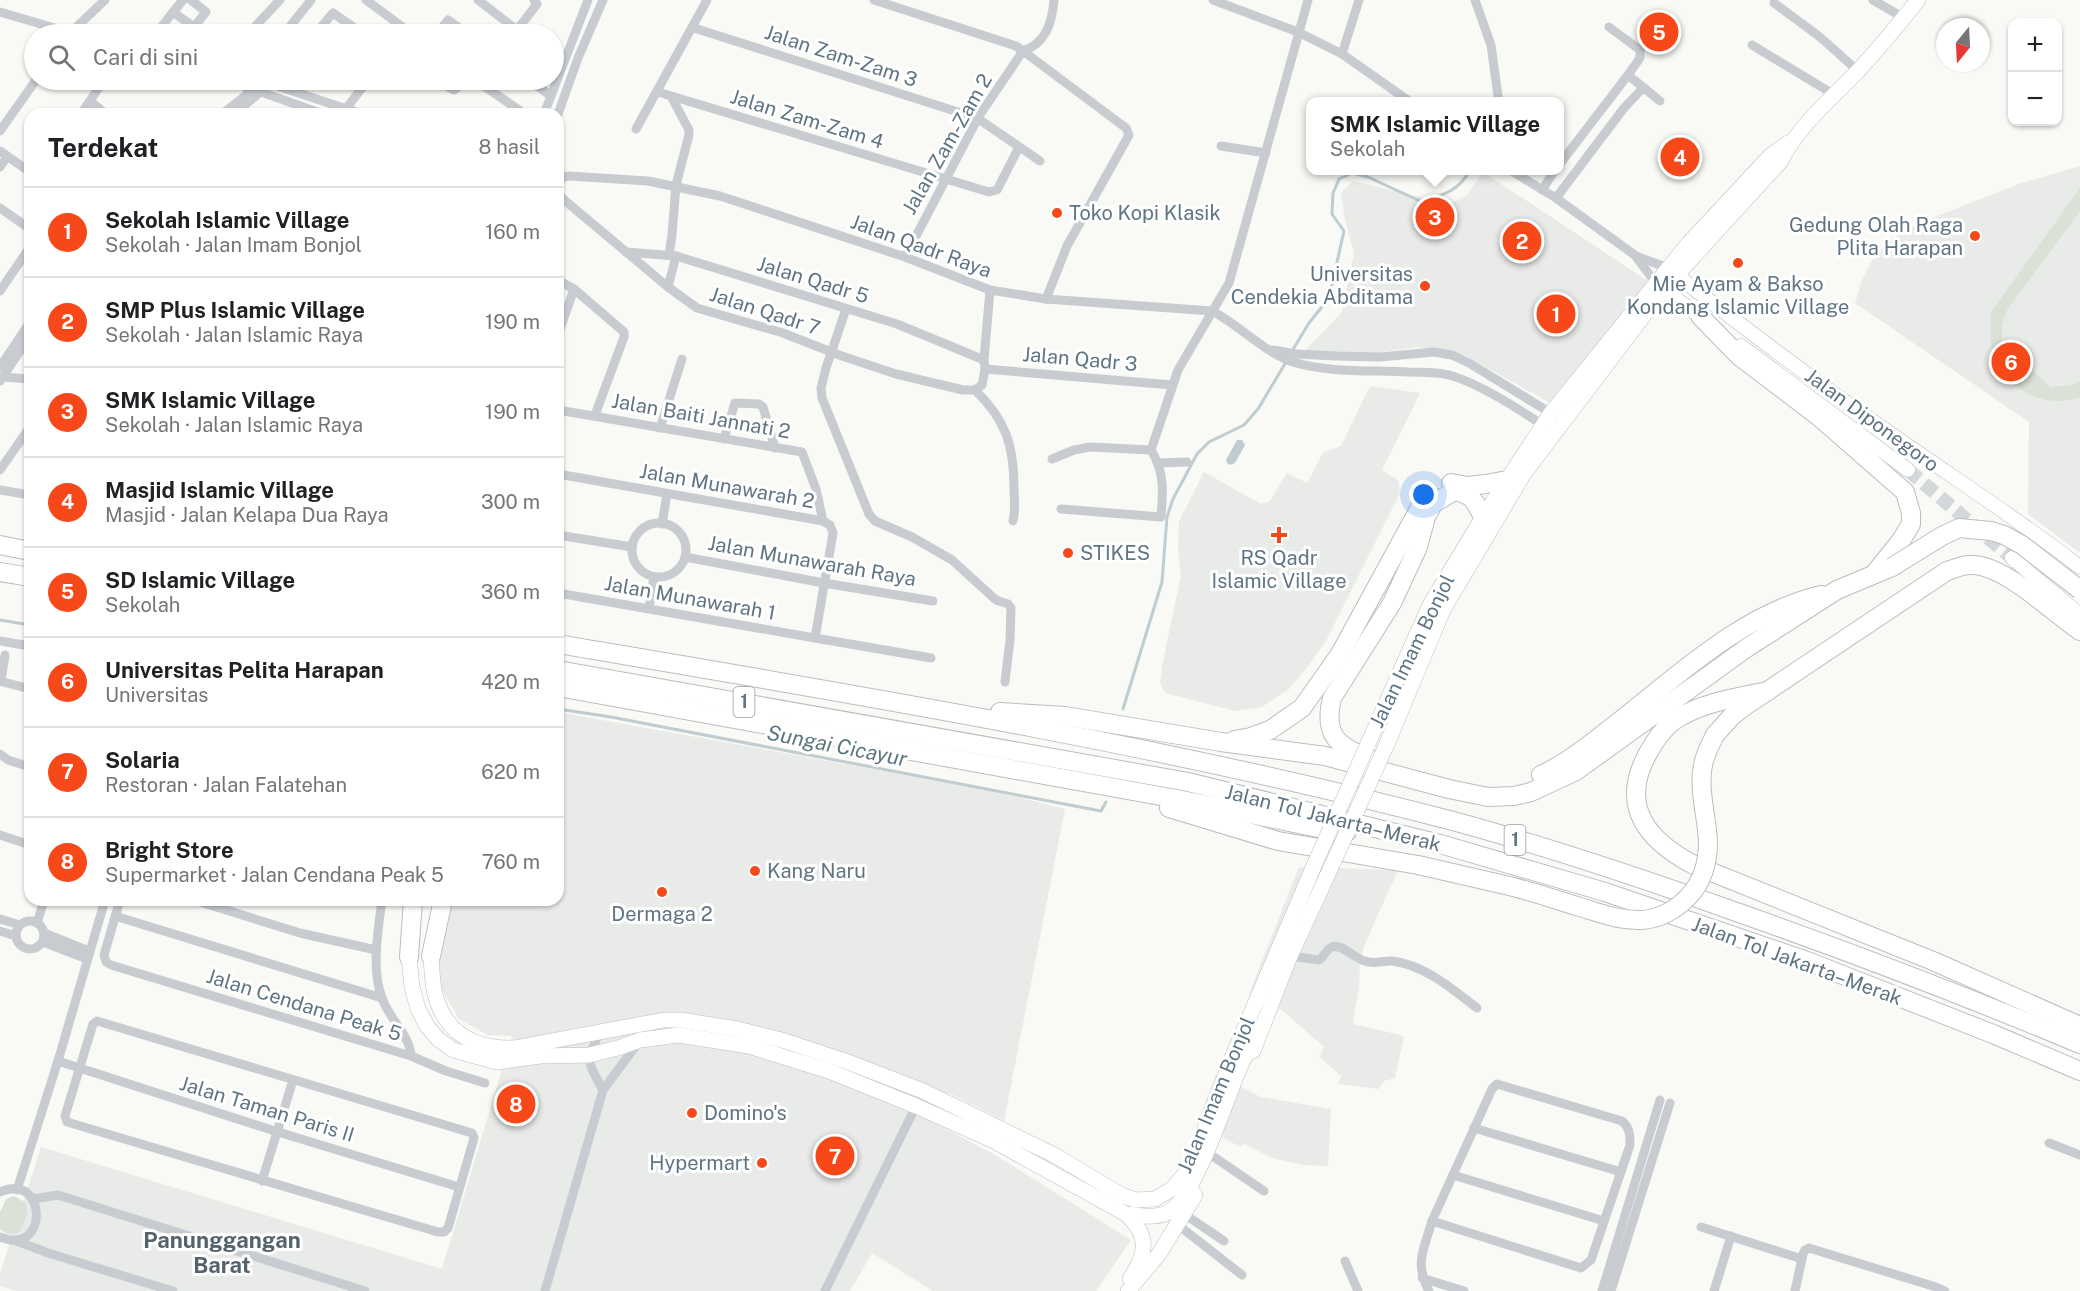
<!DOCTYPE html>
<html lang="id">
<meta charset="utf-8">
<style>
body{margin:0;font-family:"Public Sans",sans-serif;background:#f2f2f2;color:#202124}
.controls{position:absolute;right:18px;top:18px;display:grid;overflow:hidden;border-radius:12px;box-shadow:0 2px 4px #0004}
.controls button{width:54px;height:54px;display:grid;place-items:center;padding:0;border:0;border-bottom:2px solid #e0e0e0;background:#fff;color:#202124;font:30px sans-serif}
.compass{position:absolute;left:1936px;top:18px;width:54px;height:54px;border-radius:50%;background:#fff;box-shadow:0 2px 4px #0004;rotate:198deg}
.you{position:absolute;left:1424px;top:495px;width:21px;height:21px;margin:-15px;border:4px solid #fff;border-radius:50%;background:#1a73e8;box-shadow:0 0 0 9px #1a73e833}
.badge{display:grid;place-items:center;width:39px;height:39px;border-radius:50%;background:#f64819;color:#fff;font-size:20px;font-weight:700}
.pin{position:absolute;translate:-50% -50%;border:3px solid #fff;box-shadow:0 2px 6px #0006}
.popup{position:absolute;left:1306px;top:97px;width:258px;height:78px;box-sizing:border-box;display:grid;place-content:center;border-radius:12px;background:#fff;filter:drop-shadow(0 2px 4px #0005);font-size:20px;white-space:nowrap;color:#757577}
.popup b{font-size:22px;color:#202124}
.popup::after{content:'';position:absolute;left:50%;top:100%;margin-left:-12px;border:12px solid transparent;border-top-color:#fff}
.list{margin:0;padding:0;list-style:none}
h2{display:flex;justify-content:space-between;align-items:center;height:78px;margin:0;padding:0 24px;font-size:26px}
h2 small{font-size:20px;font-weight:400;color:#757577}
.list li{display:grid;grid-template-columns:39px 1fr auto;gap:18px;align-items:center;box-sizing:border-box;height:90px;padding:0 24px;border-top:2px solid #e0e0e0}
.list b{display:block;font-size:22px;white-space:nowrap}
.list p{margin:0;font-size:20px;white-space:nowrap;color:#757577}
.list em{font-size:20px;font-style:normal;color:#757577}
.icon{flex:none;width:33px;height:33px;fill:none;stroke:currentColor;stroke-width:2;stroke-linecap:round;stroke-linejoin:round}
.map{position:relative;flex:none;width:2080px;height:1291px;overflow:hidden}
.search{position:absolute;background:#fff;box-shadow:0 2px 4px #0004;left:24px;top:24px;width:540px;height:66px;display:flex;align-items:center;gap:15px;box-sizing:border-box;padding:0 21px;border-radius:33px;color:#757577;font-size:22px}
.panel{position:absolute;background:#fff;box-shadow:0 2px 4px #0004;left:24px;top:108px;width:540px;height:798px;border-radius:18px}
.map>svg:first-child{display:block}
</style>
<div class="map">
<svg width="2080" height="1291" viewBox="0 0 2080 1291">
<rect width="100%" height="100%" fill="#f9f9f6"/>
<!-- built -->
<g fill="#e9ebe9">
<polygon points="2080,166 2080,553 2028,514 2029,422 1855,303 1862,280 1872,261 1883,247 1903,231 1937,216 2019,184"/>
<polygon points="1483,172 1651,283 1552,404 1464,355 1418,347 1360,355 1300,356 1342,312 1354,253 1345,220 1341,193 1353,181 1449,204 1467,195"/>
<polygon points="1370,386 1420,393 1382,470 1399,481 1400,493 1327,639 1309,665 1289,689 1262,707 1235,711 1165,693 1160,682 1163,661 1181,576 1178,549 1179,521 1204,472 1261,504 1270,501 1287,473 1307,483 1323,453 1341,446"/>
<polygon points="558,712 994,791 1065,809 1004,1121 949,1093 935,1123 997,1156 1131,1240 1096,1291 933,1291 872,1253 850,1291 16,1291 0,1286 0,1274 41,1147 442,1269 512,1036 488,1035 459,1019 433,975 446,900 558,900"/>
<polygon points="1299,867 1398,870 1364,946 1360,961 1359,986 1353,1024 1404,1036 1395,1078 1384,1081 1379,1089 1338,1084 1341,1076 1319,1057 1324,1047 1283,1011 1249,994"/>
<polygon points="1216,1075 1261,1097 1331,1109 1328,1166 1303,1165 1272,1158 1245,1144 1241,1146 1230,1142 1198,1120"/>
</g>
<!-- green -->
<g fill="#dae1d6">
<path d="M 2080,188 L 2080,211 L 2007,310 L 2002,326 L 2002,344 L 2051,387 L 2072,385 L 2080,382 L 2080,398 C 2054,404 2035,401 2014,384 C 2011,382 2006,379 2003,376 C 1989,359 1990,332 1991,312 Z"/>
<path d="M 14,1196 L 25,1202 C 30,1212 25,1223 19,1232 C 12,1236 6,1235 0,1229 L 0,1212 L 6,1199 Z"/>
</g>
<!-- water -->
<polygon fill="#bfccd0" points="1237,440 1242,440 1245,445 1235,463 1230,465 1227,463 1226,460"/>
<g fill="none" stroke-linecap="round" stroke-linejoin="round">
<!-- stream -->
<g stroke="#bfccd0" stroke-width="3">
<path d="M 1292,351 L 1309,323 L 1329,298 L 1344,231 L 1332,214 L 1333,193 L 1339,179 L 1352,173 L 1368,177 L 1422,202 C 1443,195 1459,191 1470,170"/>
<polyline points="0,620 30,625"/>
<polyline points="558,709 611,717 1101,811 1106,802"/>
<polyline points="1123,709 1162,582 1167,517 1173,499 1197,454 1209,442 1244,425 1258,409 1286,362"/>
</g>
<!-- secondary-tunnel -->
<polyline stroke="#d3d8da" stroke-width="14" stroke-dasharray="14 7" stroke-linecap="butt" points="1908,470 2012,558"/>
<!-- secondary casing -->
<g stroke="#b7bec3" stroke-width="15">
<g id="secondary">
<path d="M 1669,269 C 1745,329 1824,388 1904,443 C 1963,484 2023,523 2080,567"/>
<polyline points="1663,290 1706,320"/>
<polyline points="1741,346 1908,470"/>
<polyline points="2012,558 2080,615"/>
</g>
</g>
<!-- primary casing -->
<g stroke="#bbbfc3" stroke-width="16">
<g id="primary">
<polyline points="1371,737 1430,605 1483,517 1551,413 1688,244 1770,156 1788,143"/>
<path d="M 1387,744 L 1443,610 L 1523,475 L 1663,290 L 1780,162 C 1800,124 1829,101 1858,71 C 1879,48 1899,24 1918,0"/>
<path d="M 431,956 C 432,969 432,982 435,994 C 445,1034 475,1049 514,1048 L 664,1020 L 681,1020 L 737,1029 L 785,1041 L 848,1062 L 923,1091 L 1056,1156 L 1123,1196 L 1136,1200 L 1155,1199 L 1172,1189 L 1184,1175 L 1193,1159 L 1232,1058 L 1313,868"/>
<path d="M 409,957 L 412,987 L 418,1009 L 427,1026 L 438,1039 L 453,1050 L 497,1062 L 540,1056 L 589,1055 L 618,1048 L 640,1040 L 678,1035 L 749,1046 L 829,1071 L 916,1106 L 994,1141 L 1126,1214 C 1139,1215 1154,1219 1167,1213 C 1195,1201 1227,1095 1241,1065 C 1244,1057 1250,1049 1255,1041"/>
<polyline points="1253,1051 1290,956 1328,874"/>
<path d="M 1126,1214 C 1150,1236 1147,1253 1130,1279"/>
<polyline points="1128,1291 1159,1254 1195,1195"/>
</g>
</g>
<!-- highway casing -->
<g stroke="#babec1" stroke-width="20">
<g id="highway">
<polyline points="1700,316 1739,356 1818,416 1905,492 1911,513 1911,524 1902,539 1874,574"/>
<polyline points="1451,483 1468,486 1486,484 1507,480"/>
<polyline points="0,545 30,551"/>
<polyline points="0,572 30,577"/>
<path d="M 558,644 C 858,695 1158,744 1453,821 C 1545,846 1635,876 1725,908 C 1845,950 1963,995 2080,1044"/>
<polyline points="558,670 1188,782 1440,844 1605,892 1807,961 1993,1034 2080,1071"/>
<polyline points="558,687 1177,799 1328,830 1347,832"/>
<path d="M 1768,691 C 1739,697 1705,702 1680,717 C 1665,725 1655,740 1647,755 C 1619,807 1648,841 1694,865 L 1933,961 L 2080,1026"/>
<polyline points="1000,712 1065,716 1221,742 1325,756 1449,789 1488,797 1514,796 1531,792 1576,771 1748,647 1837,590 1892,567"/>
<path d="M 1715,735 L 1731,717 L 1745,706 L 1947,571 C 1954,569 1962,565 1970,565 C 2003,563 2053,613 2080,631"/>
<polyline points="1234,740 1251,737 1270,730 1302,708 1340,654 1424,500"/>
<path d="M 1370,759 C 1337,746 1323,735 1332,698 L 1392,603 L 1418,547 L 1426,517 L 1433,504 L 1454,491 C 1473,494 1475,502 1483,517"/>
<path d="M 1541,775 C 1569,762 1593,742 1617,723 C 1680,674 1742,614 1821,595"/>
<polyline points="1169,808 1278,841 1418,865 1501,884"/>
<polyline points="431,956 443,900"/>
<polyline points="409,957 413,900"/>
</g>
</g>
<!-- street -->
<g stroke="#c8ccd0" stroke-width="9">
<polyline points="366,0 412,34"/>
<polyline points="478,0 517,30 537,4 534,0"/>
<polyline points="874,0 1016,46 1023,51 979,116 905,257"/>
<polyline points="1213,0 1298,32 1342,54 1409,101"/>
<polyline points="1475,0 1491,45 1498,96"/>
<polyline points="1873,0 1904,18"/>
<polyline points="1774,3 1820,37 1858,71"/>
<polyline points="0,12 75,34"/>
<polyline points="173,12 183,0"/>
<polyline points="1609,27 1640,50 1640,58 1628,75"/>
<polyline points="694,28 977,118 1040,161"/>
<polyline points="69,34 105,0"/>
<polyline points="156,34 173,12 194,27 206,12 191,0"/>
<polyline points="248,34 280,0"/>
<polyline points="284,34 311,0"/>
<polyline points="331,34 322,26 333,13 363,34"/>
<polyline points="437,34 448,20 468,34"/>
<polyline points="1752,45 1833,94"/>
<polyline points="1342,54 1359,0"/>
<polyline points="227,80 323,114"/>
<polyline points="259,80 362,114"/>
<polyline points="441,80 442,83 454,90 467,80"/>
<polyline points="475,80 525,114"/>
<polyline points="529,80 551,96"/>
<polyline points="658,92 989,192 997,190 1019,147"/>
<polyline points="90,101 106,114"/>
<polyline points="81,114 104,80"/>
<polyline points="222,114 245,96 254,86"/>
<polyline points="234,114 264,89"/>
<polyline points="342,114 368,80"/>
<polyline points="544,114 588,0"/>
<polyline points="558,114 578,58 603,0"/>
<polyline points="636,129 707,0"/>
<polyline points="0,131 36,80"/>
<polyline points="1221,146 1266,153"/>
<polyline points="0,151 30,172"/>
<polyline points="1559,165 1628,75 1660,101"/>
<polyline points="0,167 7,157"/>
<polyline points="1510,170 1556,198 1636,256 1668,268"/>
<path d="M 558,182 L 564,177 L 569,176 L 648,181 L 720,196 L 905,257 L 990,290 L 1046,299 L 1212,311 C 1239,325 1267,354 1293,362 C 1329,373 1370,370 1408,372 C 1421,372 1436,372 1449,375 C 1479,383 1520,410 1546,427"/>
<polyline points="1542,190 1555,170"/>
<polyline points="558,193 563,199 668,287 697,308 783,333 839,355 896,374 963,390 975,390 982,385 985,369 984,360 990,290"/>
<polyline points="1556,198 1624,108 1643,88"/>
<polyline points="0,208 30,229"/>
<polyline points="626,252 676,256 897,324 984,360"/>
<polyline points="669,255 672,235 676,185 689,135 689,130 672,98"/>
<polyline points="1637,258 1655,282"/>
<polyline points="558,280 574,289 624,332 624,337 595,415"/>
<polyline points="668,287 676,256"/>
<polyline points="0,291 30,247"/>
<path d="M 1046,299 L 1067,246 L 1129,135 L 1126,128 L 1023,51 C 1046,43 1052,23 1054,0"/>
<polyline points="846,309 826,368 821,388 822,398 869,514 875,521 912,537 952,560 996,600 1008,604 1011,608 1010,640 1005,682"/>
<polyline points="558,335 574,289"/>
<polyline points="1273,350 1296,354 1336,356 1380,357 1434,352 1452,355 1469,363 1554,415"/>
<polyline points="0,367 30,322"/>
<polyline points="985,369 1172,385"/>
<polyline points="3,377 30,379"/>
<polyline points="0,381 30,336"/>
<path d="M 975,390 C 1006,420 1014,446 1014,488 C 1014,499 1016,509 1013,521"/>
<polyline points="558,410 802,452 816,489 823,521"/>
<polyline points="660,428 682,359"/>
<polyline points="724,439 735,403 759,404 763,407 775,448"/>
<polyline points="1052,459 1074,450 1090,447 1151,450 1178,370 1229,283 1308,0"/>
<polyline points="1159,463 1187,462"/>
<polyline points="0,470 30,427"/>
<polyline points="558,474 823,521 830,525 833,533 815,638 558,593"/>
<polyline points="0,490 30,495"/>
<path d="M 1061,509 L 1161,517 C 1163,491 1165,473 1151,450"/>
<circle cx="659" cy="550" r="27"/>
<polyline points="662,524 667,494"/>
<polyline points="558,535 632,547"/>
<polyline points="685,557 824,583 933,601"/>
<polyline points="649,608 654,577"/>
<polyline points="815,638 931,658"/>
<polyline points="0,641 30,646"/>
<polyline points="0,681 30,689"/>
<polyline points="1,681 5,655"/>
<polyline points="0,754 8,760 30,767"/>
<polyline points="0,835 30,845"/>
<polyline points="120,900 104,955 106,962 111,965 411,1056 446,1071 485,1083"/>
<polyline points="194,900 300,933 376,950"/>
<path d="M 382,900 C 378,931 371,968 382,998 C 389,1019 410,1035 411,1056"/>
<polyline points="115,916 382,998"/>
<polyline points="0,919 20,925"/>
<circle cx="30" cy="935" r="14"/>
<polyline points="37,923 44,900"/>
<polyline points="0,931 16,936"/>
<polyline points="44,933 89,951"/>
<polyline points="43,942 87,959"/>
<path d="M 1290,956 L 1319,960 C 1324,957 1326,949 1332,947 C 1341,943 1356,959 1365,961 C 1375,965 1383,960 1392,961 C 1425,965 1452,989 1477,1008"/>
<polygon points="97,1021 472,1133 474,1138 448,1228 444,1232 438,1232 67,1122 65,1116 93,1024"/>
<path d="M 600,1031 C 586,1063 586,1059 603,1090"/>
<polyline points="58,1061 278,1132 459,1187"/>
<path d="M 1497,1084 L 1622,1121 C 1630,1128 1630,1135 1630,1145 L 1591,1260 L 1581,1268 L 1432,1221 L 1492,1089 Z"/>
<polyline points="1474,1128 1621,1172"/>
<polyline points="2049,1143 2080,1155"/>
<polyline points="1214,1157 1264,1191"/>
<polyline points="1453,1175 1604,1221"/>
<polyline points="262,1181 293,1080"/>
<polyline points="17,1190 58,1061 105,900"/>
<path d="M 0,1192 C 48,1171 49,1258 0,1237"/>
<polyline points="32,1199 58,1195 365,1291"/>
<polyline points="1184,1214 1224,1241"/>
<polyline points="1178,1225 1242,1275"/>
<polyline points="1701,1227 1802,1259"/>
<polyline points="14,1240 48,1253 173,1291"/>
<polyline points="1345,1261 1358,1291"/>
<polyline points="1422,1278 1464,1291"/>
<polyline points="545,1291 603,1090 638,1043"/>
<polyline points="825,1291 916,1106"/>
<path d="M 1429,1291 C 1414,1262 1424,1250 1432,1221"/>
<polyline points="1602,1291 1660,1100"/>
<polyline points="1611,1291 1670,1103"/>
<polyline points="1714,1291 1731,1236"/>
<polyline points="1795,1291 1803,1254 1805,1250 1809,1248 1936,1287 1945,1291"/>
</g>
<!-- secondary -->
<use href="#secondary" stroke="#fff" stroke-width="14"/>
<!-- primary -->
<use href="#primary" stroke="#fff" stroke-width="15"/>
<!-- highway -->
<use href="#highway" stroke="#fff" stroke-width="18"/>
<!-- primary-bridge casing -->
<g stroke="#bbbfc3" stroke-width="16" stroke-linecap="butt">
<g id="primary-bridge">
<polyline points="1313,868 1371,737"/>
<polyline points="1328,874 1387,744"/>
</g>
</g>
<!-- highway-bridge casing -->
<g stroke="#babec1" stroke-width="20" stroke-linecap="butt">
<g id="highway-bridge">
<polyline points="1892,567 1942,536 1959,528 1991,531 2004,535 2022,545 2080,590"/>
<path d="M 1501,884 C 1528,890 1553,899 1580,907 C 1600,913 1620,921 1642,920 C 1660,919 1677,909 1689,896 C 1703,881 1708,862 1708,842 C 1707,817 1698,789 1703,765 C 1705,754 1710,745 1715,735"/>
</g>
</g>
<!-- primary-bridge -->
<use href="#primary-bridge" stroke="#fff" stroke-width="15"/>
<!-- highway-bridge -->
<use href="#highway-bridge" stroke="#fff" stroke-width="18"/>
</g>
<!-- markers -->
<g fill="#f64819" stroke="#fff" stroke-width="2">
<circle cx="1057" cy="213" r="6"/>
<circle cx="1975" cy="236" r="6"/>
<circle cx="1738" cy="263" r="6"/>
<circle cx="1425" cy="286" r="6"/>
<path d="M1276 526h6v6h6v6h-6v6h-6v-6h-6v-6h6z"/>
<circle cx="1068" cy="553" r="6"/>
<circle cx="755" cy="871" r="6"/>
<circle cx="662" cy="892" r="6"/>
<circle cx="692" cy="1113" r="6"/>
<circle cx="762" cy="1163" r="6"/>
</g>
<g text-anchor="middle" stroke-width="6" stroke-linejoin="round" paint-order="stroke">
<!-- shield labels -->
<g fill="#fff" stroke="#909ea9" stroke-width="1.5">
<rect x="733.5" y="687" width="21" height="30" rx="4.5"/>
<rect x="1504.5" y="825" width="21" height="30" rx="4.5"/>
</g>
<g font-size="18" font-weight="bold" fill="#607584">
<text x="744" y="708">1</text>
<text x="1515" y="846">1</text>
</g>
<!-- street labels -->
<g font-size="20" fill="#607584" stroke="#fff">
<text transform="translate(841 56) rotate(18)" y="7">Jalan Zam-Zam 3</text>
<text transform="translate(807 119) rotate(17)" y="7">Jalan Zam-Zam 4</text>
<text transform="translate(947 144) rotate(-60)" y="7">Jalan Zam-Zam 2</text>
<text transform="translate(921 246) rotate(20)" y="7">Jalan Qadr Raya</text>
<text transform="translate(813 280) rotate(17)" y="7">Jalan Qadr 5</text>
<text transform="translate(765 311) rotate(18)" y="7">Jalan Qadr 7</text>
<text transform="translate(1080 359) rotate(5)" y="7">Jalan Qadr 3</text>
<text transform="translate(701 416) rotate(10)" y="7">Jalan Baiti Jannati 2</text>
<text transform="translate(1872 420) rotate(36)" y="7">Jalan Diponegoro</text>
<text transform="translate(727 486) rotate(10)" y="7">Jalan Munawarah 2</text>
<text transform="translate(812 561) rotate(10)" y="7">Jalan Munawarah Raya</text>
<text transform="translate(690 598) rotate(10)" y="7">Jalan Munawarah 1</text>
<text transform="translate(1412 651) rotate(-64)" y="7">Jalan Imam Bonjol</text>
<text transform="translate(1333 818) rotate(14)" y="7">Jalan Tol Jakarta–Merak</text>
<text transform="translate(1797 961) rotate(20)" y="7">Jalan Tol Jakarta–Merak</text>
<text transform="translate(304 1005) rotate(17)" y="7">Jalan Cendana Peak 5</text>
<text transform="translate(1216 1095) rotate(-67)" y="7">Jalan Imam Bonjol</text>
<text transform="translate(267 1109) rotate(17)" y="7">Jalan Taman Paris II</text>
</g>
<!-- poi labels -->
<g font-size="20" fill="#607584" stroke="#fff" text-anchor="start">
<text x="1069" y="220">Toko Kopi Klasik</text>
<text x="1963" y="232" text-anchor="end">Gedung Olah Raga<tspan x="1963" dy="23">Plita Harapan</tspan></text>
<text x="1413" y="281" text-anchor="end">Universitas<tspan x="1413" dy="23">Cendekia Abditama</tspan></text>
<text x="1738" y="291" text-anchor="middle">Mie Ayam &amp; Bakso<tspan x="1738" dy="23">Kondang Islamic Village</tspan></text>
<text x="1080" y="560">STIKES</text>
<text x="1279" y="565" text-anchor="middle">RS Qadr<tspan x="1279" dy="23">Islamic Village</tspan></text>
<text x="767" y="878">Kang Naru</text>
<text x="662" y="921" text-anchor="middle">Dermaga 2</text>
<text x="704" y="1120">Domino's</text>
<text x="750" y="1170" text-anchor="end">Hypermart</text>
</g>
<!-- water labels -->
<g font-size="21" font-style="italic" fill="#5b767e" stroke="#fff">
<text transform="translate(837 746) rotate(11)" y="7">Sungai Cicayur</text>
</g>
<!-- quarter labels -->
<g font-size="22" font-weight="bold" fill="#53636e" stroke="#fff">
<text x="222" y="1248">Panunggangan<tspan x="222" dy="25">Barat</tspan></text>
</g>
</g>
</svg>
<div class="controls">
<button>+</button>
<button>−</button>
</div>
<svg class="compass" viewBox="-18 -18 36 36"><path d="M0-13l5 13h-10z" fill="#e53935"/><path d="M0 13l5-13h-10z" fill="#757577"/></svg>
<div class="you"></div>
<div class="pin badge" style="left:1556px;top:314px">1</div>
<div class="pin badge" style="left:1522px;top:241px">2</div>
<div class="pin badge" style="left:1435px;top:217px">3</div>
<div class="popup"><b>SMK Islamic Village</b>Sekolah</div>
<div class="pin badge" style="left:1680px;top:157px">4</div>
<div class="pin badge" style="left:1659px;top:32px">5</div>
<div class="pin badge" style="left:2011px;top:362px">6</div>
<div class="pin badge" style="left:835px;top:1156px">7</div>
<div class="pin badge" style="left:516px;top:1104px">8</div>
<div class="search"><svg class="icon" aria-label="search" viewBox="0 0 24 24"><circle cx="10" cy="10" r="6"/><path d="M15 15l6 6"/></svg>Cari di sini</div>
<section class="panel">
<h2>Terdekat<small>8 hasil</small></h2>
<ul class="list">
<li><span class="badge">1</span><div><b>Sekolah Islamic Village</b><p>Sekolah · Jalan Imam Bonjol</p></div><em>160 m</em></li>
<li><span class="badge">2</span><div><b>SMP Plus Islamic Village</b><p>Sekolah · Jalan Islamic Raya</p></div><em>190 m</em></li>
<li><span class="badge">3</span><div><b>SMK Islamic Village</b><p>Sekolah · Jalan Islamic Raya</p></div><em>190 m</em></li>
<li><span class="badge">4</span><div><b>Masjid Islamic Village</b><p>Masjid · Jalan Kelapa Dua Raya</p></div><em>300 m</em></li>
<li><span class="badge">5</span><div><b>SD Islamic Village</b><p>Sekolah</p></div><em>360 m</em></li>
<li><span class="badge">6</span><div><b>Universitas Pelita Harapan</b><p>Universitas</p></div><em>420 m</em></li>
<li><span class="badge">7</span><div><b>Solaria</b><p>Restoran · Jalan Falatehan</p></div><em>620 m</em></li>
<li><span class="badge">8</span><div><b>Bright Store</b><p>Supermarket · Jalan Cendana Peak 5</p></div><em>760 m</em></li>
</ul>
</section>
</div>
